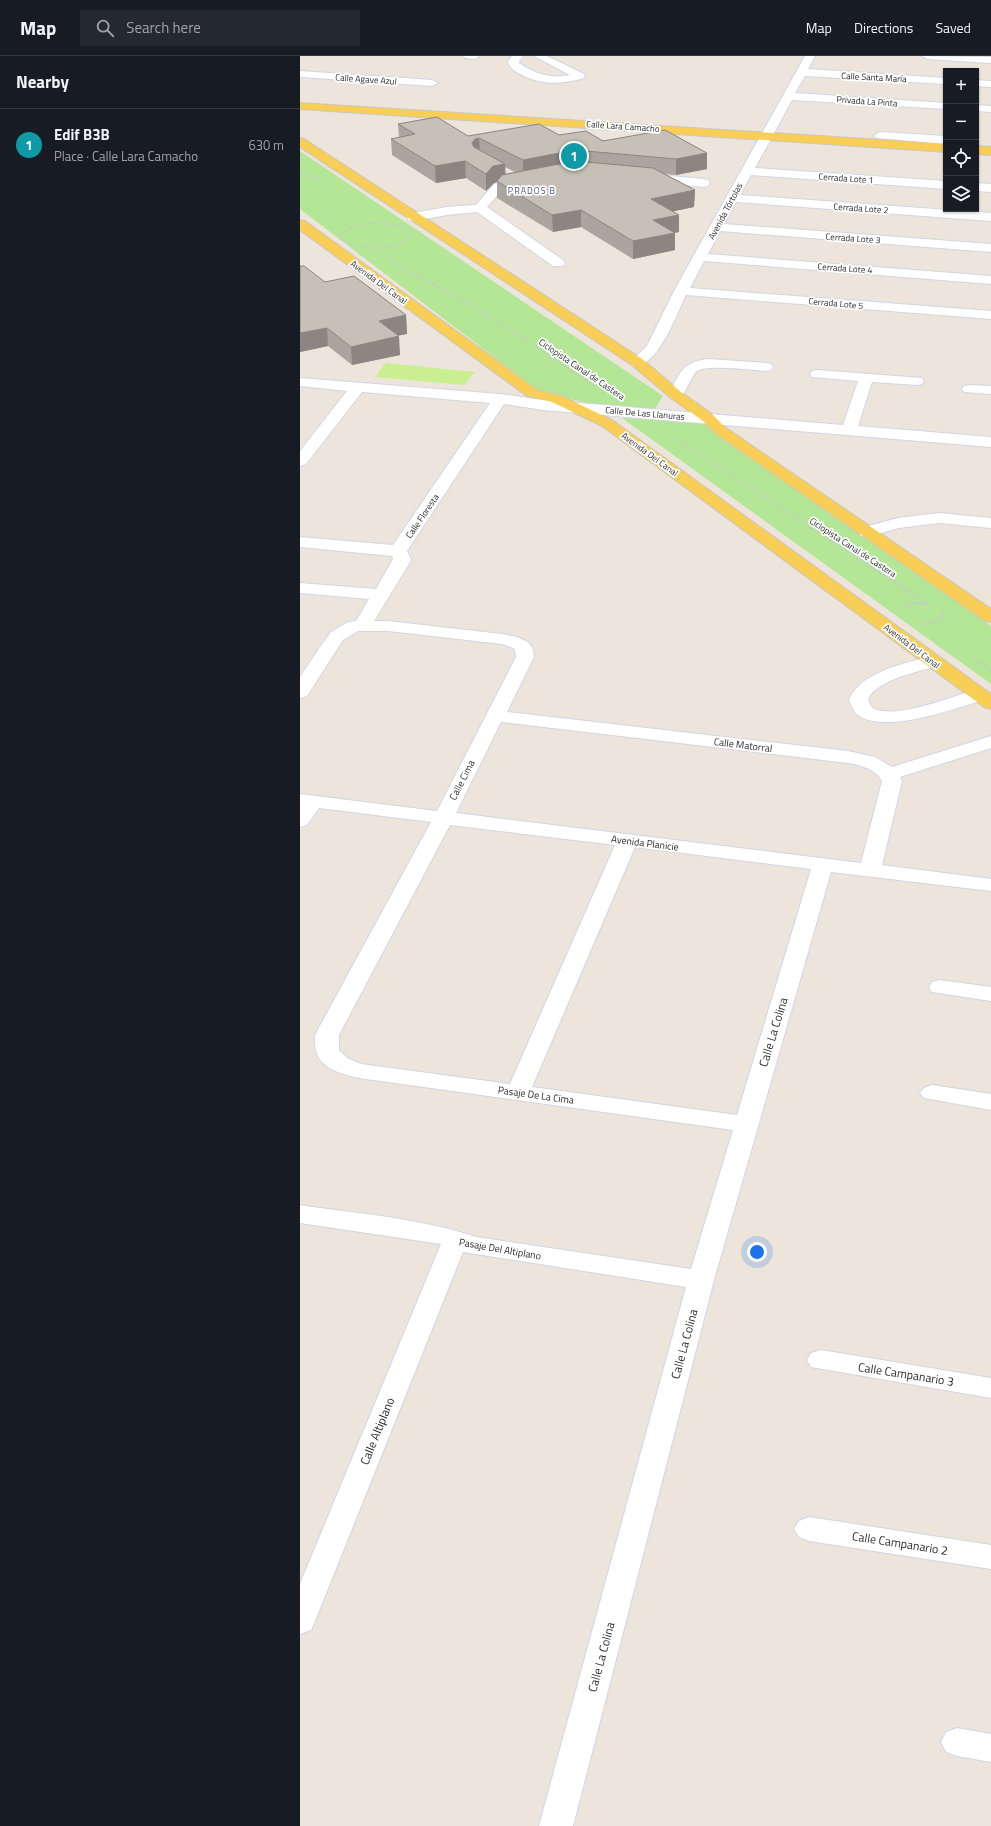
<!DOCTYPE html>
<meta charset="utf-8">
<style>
body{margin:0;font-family:"Titillium Web",sans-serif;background:#242831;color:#f1f3f6}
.controls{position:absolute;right:12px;top:12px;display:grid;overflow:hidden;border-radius:0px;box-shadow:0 1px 3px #0004}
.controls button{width:36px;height:36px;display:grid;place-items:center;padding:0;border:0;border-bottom:1px solid #363941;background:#171b24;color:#f1f3f6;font:20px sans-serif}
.you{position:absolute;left:457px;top:1196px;width:14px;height:14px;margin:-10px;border:3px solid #fff;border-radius:50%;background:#1a73e8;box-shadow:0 0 0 6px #1a73e833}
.badge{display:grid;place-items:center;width:26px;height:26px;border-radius:50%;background:#3762ff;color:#fff;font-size:13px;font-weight:700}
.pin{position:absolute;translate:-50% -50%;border:2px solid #fff;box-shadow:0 1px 4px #0006}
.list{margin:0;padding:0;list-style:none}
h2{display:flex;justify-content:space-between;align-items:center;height:52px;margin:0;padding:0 16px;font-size:17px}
h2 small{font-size:13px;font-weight:400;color:#9ea1a6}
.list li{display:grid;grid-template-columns:26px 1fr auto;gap:12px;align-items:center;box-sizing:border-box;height:72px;padding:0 16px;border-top:1px solid #363941}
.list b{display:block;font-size:15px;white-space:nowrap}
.list p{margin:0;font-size:13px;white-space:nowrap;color:#9ea1a6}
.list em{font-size:13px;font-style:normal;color:#9ea1a6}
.icon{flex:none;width:22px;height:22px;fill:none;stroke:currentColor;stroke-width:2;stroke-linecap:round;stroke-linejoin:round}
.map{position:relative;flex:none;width:691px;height:1770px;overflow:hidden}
header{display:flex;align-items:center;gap:24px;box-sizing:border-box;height:56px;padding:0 20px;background:#171b24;border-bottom:1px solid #363941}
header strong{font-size:19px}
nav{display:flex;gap:22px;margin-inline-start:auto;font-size:14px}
.search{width:280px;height:36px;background:#242831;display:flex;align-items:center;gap:10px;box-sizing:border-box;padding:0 14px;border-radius:0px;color:#9ea1a6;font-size:15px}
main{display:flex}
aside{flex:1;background:#171b24}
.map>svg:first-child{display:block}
.green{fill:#b3e795}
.pitch{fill:#c9ef90}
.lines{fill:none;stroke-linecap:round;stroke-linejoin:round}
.minor-casing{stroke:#d1d5e4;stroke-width:2}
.major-casing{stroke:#c8c8c8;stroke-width:2}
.path-far1{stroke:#c8c8c8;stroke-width:1.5;stroke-dasharray:1.5 1;stroke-linecap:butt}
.path{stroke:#c8c8c8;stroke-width:2;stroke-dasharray:2.5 1.5;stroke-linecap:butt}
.minor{fill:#fff;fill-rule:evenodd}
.major{fill:#f8ce56;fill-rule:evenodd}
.wall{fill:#aaa59e;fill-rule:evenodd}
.shaded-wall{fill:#8b8681}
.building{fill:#c6c0b8;stroke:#8b8681}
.labels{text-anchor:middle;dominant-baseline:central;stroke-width:3.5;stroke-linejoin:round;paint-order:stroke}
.far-street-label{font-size:9px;fill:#2b2b2b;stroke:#fff}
.far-neighbourhood-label{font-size:9px;letter-spacing:1px;fill:#48537e;stroke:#fff}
.street-label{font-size:10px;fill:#2b2b2b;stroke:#fff}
.near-street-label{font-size:12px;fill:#2b2b2b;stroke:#fff}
</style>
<header>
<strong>Map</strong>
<div class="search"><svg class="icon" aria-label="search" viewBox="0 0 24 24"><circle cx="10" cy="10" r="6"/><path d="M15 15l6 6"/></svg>Search here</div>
<nav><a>Map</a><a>Directions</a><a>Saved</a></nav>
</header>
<main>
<aside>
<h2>Nearby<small></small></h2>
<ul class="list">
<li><span class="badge" style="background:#0f9aa8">1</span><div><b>Edif B3B</b><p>Place · Calle Lara Camacho</p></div><em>630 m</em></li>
</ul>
</aside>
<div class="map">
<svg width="691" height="1770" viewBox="0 0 691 1770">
<rect width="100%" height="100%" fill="#ede5dc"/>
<path class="green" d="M0,95L363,340L355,353L286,347L236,333L0,153Z
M322,362L413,367L691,570V628Z"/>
<path class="pitch" d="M86,307L175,316L164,329L75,321Z"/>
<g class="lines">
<g class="minor-casing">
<path id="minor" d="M164,0H180L175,3L165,2Z
M212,0H223L219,6V7C235,18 251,23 270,19L234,0H247L284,18L285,20L284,22C261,29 241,29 220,18C214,14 209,12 208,5Z
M505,0H515L508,13L646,22V28L505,20L495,37L646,47V53L492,44L455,112L646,125V133L451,119L440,139L691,157V165L436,146L424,168L691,188V196L420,175L408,198L691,220V228L404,205L390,232L691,255V263L386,239C377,257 357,315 332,309L330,306L347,290L374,235Z
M622,0L691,1V7L627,3Z
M0,15L132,24L138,27L132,30L0,21Z
M676,24L691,25V31L676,30Z
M676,49L691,50V56L676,55Z
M580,76L646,80V88L576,82L574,80L576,78Z
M347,118L404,123L408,124L410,127L408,130L404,131L343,125L341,122L343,119Z
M226,121L230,122L232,125L230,128L202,134L187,151L263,204L265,207L263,210H253L177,156L147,159L113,165L108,164L107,161L108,158L113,157L147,151L176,149L194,128Z
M676,127L691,128V136L676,135Z
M408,303L466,307L471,308L473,311L471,314L466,315C454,314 405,308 397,315C390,322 387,334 381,342L376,344L371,342L368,339C380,318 381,306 408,303Z
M517,314L622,322L624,325L622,328L617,329L572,326L558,370L691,381V391L243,354L204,348L107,495L111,503L109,508L74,565H88L202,578L217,581L228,586L233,593L234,601L207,656L548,695L575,701L592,711L691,680V692L600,721L602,725L582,809L691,823V835L531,816L414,1224L273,1770H239L386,1231L163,1196L15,1565L11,1574L0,1578V1528L141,1188L0,1167V1149C59,1158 119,1162 176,1181L391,1213L433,1074L59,1022C34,1016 12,1010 15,979L131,766L19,752L7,769L0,771V738L137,755L216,601L215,593L202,588L88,575H58L43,584L7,640L0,642V621L20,591L31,576L48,566L56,565L69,543L0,537V527L76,533L93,503L92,500L0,491V481L93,489L190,347L62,336L6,408L0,410V395L47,335L0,330V322L200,338L243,344L543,369L558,325L512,321L510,318L512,315ZM201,666L548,707C561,709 575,713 582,725L561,807L156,757ZM150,769L315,789L210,1028L61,1008L47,1002L39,994V979ZM335,791L511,813L437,1059L232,1031Z
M669,329L691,330V338L664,336L662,333L664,330Z
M639,457L691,462V472L639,467L599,472L567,481L561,480L559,476L561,472L598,462Z
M632,600L639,602L641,606L639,610C619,615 577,624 568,643C570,649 572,653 578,654C603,661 653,640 679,633L686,635L688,639L686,643C657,652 584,679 558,659C553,655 551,649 549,643C563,615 603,608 632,600Z
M640,924L691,931V945L632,936L629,931L632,926Z
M632,1029L691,1038V1054L624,1042L620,1037L624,1032Z
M521,1294L691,1322V1342L511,1311L507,1304L511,1297Z
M509,1461L691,1489V1513L509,1485L499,1481L494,1473L499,1465Z
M657,1672L691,1678V1706L657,1700L646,1696L641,1686L646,1676Z"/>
</g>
<g class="major-casing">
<path id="major" d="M0,47L646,88V96L0,53Z
M0,82L4,83L342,303L381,336L413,359L426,372L691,553V566L685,565L416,378L403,365L371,342L332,309L0,91Z
M676,90L691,91V99L676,98Z
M0,164L5,165L237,334L262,340L312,364L691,638V653L684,651L302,370L252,346L227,340L0,174Z"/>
</g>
<path class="path-far1" d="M0,117L20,125
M74,167L97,169L110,174L112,178C96,197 61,195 41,183L40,179C50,170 61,168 74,167Z
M86,202L183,256L296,331
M374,382L528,482"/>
<path class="path" d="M526,481L628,548
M600,552L613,547L626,548
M623,568L637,565L643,559L641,555
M673,602L691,614"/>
<use href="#minor" class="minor"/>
<use href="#major" class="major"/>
</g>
<path class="wall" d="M98,68L168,80L259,79L407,97V113L376,119L365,118L395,134L394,151L374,155L379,176L375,177V194L333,203L281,171L253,176L197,142V126L194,127L186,135L166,122L136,127L92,99L91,83L99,81ZM205,111L215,116L205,118Z
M25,226L106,259L107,278L98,279L100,299L52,309L28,290L0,296Z"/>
<path class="shaded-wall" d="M179,82L180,99L173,103L172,87L175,83Z
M275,94V111L223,120V104Z
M407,97V113L376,119V103Z
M165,105L166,122L136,127L135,110Z
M205,108L206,124L197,125V126L194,127L186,135V118L193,110Z
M395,134L394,151L351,160V143Z
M281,154V171L253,176L252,159Z
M379,159V176L353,181V164Z
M375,177V194L333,203V185Z
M106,259L107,278L80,283L79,265Z
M27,272L28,290L0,296V277Z
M99,280L100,299L52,309L51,291Z"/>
<path class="building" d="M137,61L168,80L239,68L259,79L286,75L303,85L365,74L407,97L376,103L275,94L223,104L179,82L175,83L172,87L174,91L205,108L193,110L186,118L165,105L135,110L91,83L115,78L98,68Z
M275,105L353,112L395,134L351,143L379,159L353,164L375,177L333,185L281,154L252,159L197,125L202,119Z
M0,210H4L25,226L54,220L106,259L79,265L99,280L51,291L27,272L0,277Z"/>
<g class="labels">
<g class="far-street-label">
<text transform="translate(574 21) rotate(3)">Calle Santa María</text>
<text transform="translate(66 23) rotate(4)">Calle Agave Azul</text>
<text transform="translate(567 45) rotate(4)">Privada La Pinta</text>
<text transform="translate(323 70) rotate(4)">Calle Lara Camacho</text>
<text transform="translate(546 122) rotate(4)">Cerrada Lote 1</text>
<text transform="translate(561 152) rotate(4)">Cerrada Lote 2</text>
<text transform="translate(425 155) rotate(-62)">Avenida Tórtolas</text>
<text transform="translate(553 182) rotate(4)">Cerrada Lote 3</text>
<text transform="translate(545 212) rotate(4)">Cerrada Lote 4</text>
<text transform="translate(79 226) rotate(36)">Avenida Del Canal</text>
<text transform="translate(536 247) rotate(5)">Cerrada Lote 5</text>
<text transform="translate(282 313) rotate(34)">Ciclopista Canal de Castera</text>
<text transform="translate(345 357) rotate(5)">Calle De Las Llanuras</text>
<text transform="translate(350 398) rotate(36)">Avenida Del Canal</text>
<text transform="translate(122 460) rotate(-56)">Calle Floresta</text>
<text transform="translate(553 491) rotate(33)">Ciclopista Canal de Castera</text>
<text transform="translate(612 590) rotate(37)">Avenida Del Canal</text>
</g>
<g class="far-neighbourhood-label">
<text x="232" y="134">PRADOS B</text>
</g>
<g class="street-label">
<text transform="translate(443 689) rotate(7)">Calle Matorral</text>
<text transform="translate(162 724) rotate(-63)">Calle Cima</text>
<text transform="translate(345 787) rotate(7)">Avenida Planicie</text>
<text transform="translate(236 1039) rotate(8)">Pasaje De La Cima</text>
<text transform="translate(200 1193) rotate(10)">Pasaje Del Altiplano</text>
</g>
<g class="near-street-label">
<text transform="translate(473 976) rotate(-73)">Calle La Colina</text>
<text transform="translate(384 1288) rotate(-75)">Calle La Colina</text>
<text transform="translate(606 1318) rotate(9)">Calle Campanario 3</text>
<text transform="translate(77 1375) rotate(-68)">Calle Altiplano</text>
<text transform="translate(600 1487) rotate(9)">Calle Campanario 2</text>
<text transform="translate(301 1601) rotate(-75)">Calle La Colina</text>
</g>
</g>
</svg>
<div class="controls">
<button>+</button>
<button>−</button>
<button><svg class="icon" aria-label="locate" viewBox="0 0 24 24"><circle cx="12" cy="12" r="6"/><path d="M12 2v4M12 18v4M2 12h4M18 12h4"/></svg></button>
<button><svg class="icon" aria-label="layers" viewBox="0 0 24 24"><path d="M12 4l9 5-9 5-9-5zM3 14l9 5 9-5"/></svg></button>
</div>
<div class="you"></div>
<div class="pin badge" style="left:274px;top:100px;background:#0f9aa8">1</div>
</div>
</main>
